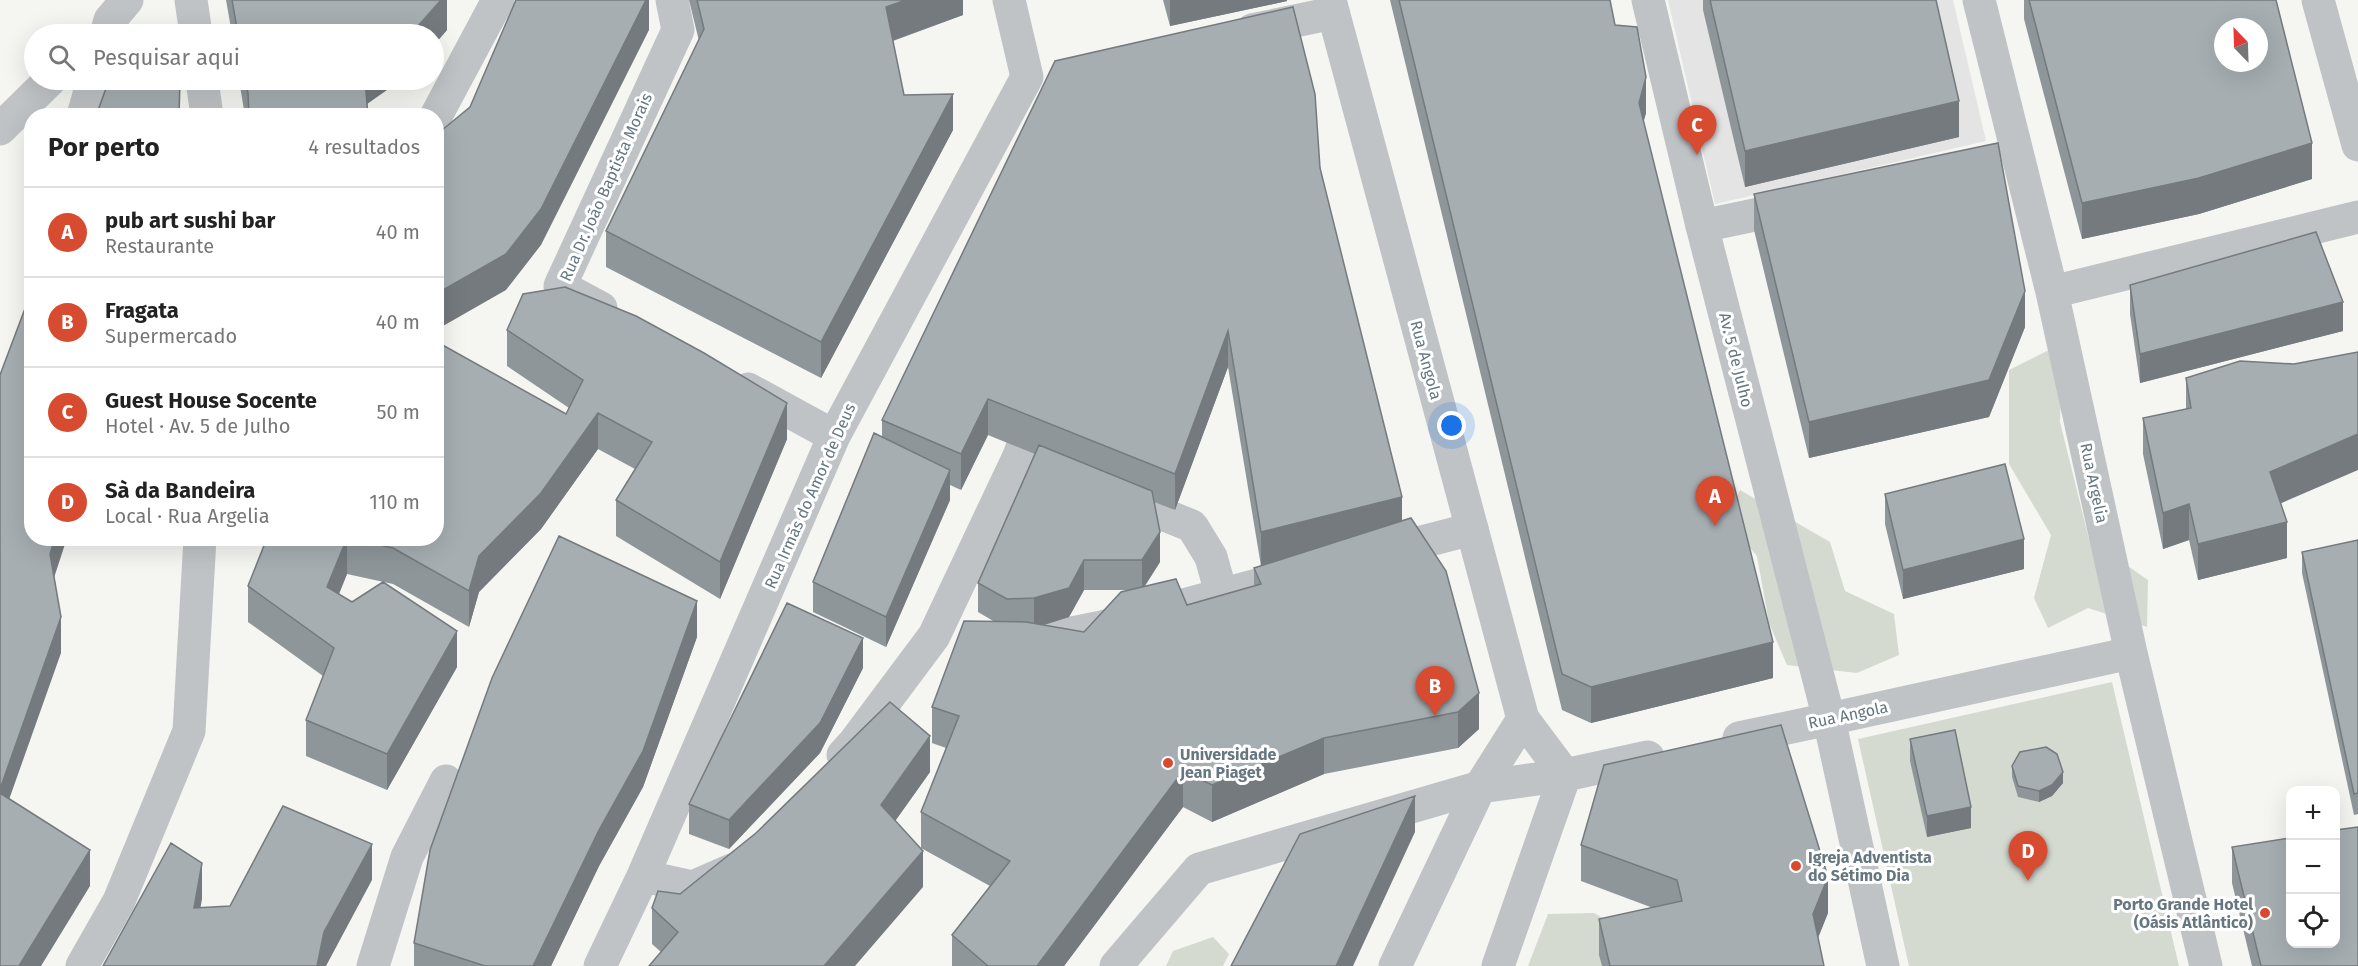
<!DOCTYPE html>
<html lang="pt">
<meta charset="utf-8">
<style>
body{margin:0;font-family:"Fira Sans",sans-serif;background:#f6f6f6;color:#222}
.controls{position:absolute;right:18px;bottom:18px;display:grid;overflow:hidden;border-radius:12px;box-shadow:0 6px 24px #0002}
.controls button{width:54px;height:54px;display:grid;place-items:center;padding:0;border:0;border-bottom:2px solid #e0e0e0;background:#fff;color:#222;font:30px sans-serif}
.compass{position:absolute;left:2214px;top:18px;width:54px;height:54px;border-radius:50%;background:#fff;box-shadow:0 6px 24px #0002;rotate:337deg}
.you{position:absolute;left:1452px;top:426px;width:21px;height:21px;margin:-15px;border:4px solid #fff;border-radius:50%;background:#1a73e8;box-shadow:0 0 0 9px #1a73e833}
.badge{display:grid;place-items:center;width:39px;height:39px;border-radius:50%;background:#d74b30;color:#fff;font-size:20px;font-weight:700}
.pin{position:absolute;translate:-50% -50px;filter:drop-shadow(0 2px 3px #0008)}
.pin::after{content:'';position:absolute;top:32px;width:21px;height:18px;background:inherit;clip-path:polygon(0 0,100% 0,50% 100%)}
.list{margin:0;padding:0;list-style:none}
h2{display:flex;justify-content:space-between;align-items:center;height:78px;margin:0;padding:0 24px;font-size:26px}
h2 small{font-size:20px;font-weight:400;color:#767676}
.list li{display:grid;grid-template-columns:39px 1fr auto;gap:18px;align-items:center;box-sizing:border-box;height:90px;padding:0 24px;border-top:2px solid #e0e0e0}
.list b{display:block;font-size:22px;white-space:nowrap}
.list p{margin:0;font-size:20px;white-space:nowrap;color:#767676}
.list em{font-size:20px;font-style:normal;color:#767676}
.icon{flex:none;width:33px;height:33px;fill:none;stroke:currentColor;stroke-width:2;stroke-linecap:round;stroke-linejoin:round}
.map{position:relative;flex:none;width:2358px;height:966px;overflow:hidden}
.search{position:absolute;background:#fff;box-shadow:0 6px 24px #0002;left:24px;top:24px;width:420px;height:66px;display:flex;align-items:center;gap:15px;box-sizing:border-box;padding:0 21px;border-radius:33px;color:#767676;font-size:22px}
.panel{position:absolute;background:#fff;box-shadow:0 6px 24px #0002;left:24px;top:108px;width:420px;height:438px;border-radius:24px}
.map>svg:first-child{display:block}
.built{fill:#e3e4e3}
.green{fill:#d5dad1}
.lines{fill:none;stroke-linecap:round;stroke-linejoin:round}
.minor{stroke:#bfc3c6;stroke-width:33}
.tertiary{stroke:#bfc3c6;stroke-width:33}
.wall{fill:#8f9699;fill-rule:evenodd}
.shaded-wall{fill:#747a7d}
.building{fill:#a6aeb2;stroke:#747a7d;stroke-width:1.5;fill-rule:evenodd}
.poi-dot{fill:#d74b30;stroke:#fff;stroke-width:2}
.labels{text-anchor:middle;dominant-baseline:central;stroke-width:6;stroke-linejoin:round;paint-order:stroke}
.street-label{font-size:16px;fill:#667781;stroke:#fff}
.poi-label{font-size:16px;font-weight:bold;fill:#667781;stroke:#fff;text-anchor:start}
</style>
<div class="map">
<svg width="2358" height="966" viewBox="0 0 2358 966">
<rect width="100%" height="100%" fill="#f5f5f2"/>
<path class="built" d="M1668,0H1953L1986,141L1715,204Z"/>
<path class="green" d="M2063,343L2060,422L2089,539L2148,580L2147,627L2088,608L2048,628L2034,598L2051,535L2009,464V370Z
M1740,490L1830,542L1845,591L1894,614L1899,655L1857,673L1787,665L1769,623L1757,556L1726,521Z
M2112,682L2179,966H1909L1858,739Z
M1594,913L1631,934L1602,966H1528L1548,914Z
M1213,937L1229,954L1223,966H1166L1173,951Z"/>
<g class="lines">
<path class="minor" d="M191,0L196,34
M1979,0L2052,292L2131,653L2206,966
M2318,0L2358,145
M1252,30L1333,13
M106,34L110,20L127,0
M202,80L207,116
M83,116L93,80
M436,116L498,0
M0,129L50,80
M1702,226L1797,206
M2052,292L2358,217
M601,308L560,286L678,30L672,0
M748,389L834,436
M1115,495L1192,526L1211,557L1221,593
M1383,552L1472,529
M1037,640L1102,627L1298,574
M1829,719L2131,653
M843,755L854,743L934,636L1019,456L1037,407
M643,876L693,887L732,870
M82,966L119,901L189,731L200,538
M373,966L407,857L446,781
M600,966L643,876L834,436L1027,77L1009,0
M1116,966L1199,869L1480,787"/>
<path class="tertiary" d="M1330,0L1523,719L1565,775L1498,966
M1648,0L1702,226L1829,719L1883,966
M1739,738L1829,719
M1480,787L1565,775L1648,757
M1395,966L1480,787L1523,719"/>
</g>
<path class="wall" d="M226,0H447V30L434,45V34H232Z
M689,0H963V15L893,41L904,95L953,130L821,378L606,267V231L699,41Z
M1163,0H1287V1L1170,26Z
M1390,0H1610L1615,25L1646,113L1643,122L1773,678L1591,723L1562,710Z
M1703,0H1936L1959,137L1745,187L1703,10Z
M2024,0H2276L2312,179L2199,214L2082,239L2024,19Z
M239,80H401L367,104L368,116H245Z
M1320,168L1402,521L1479,729L1458,748L1324,774L1212,822L1183,807L1064,966H952V935L990,886L921,848V812L946,748L932,743V707L995,622L978,612V583L1035,454L988,435L961,490L950,485V500L886,647L813,612V582L882,437V420ZM1228,367L1261,566L1254,568V586L1187,605L1145,586L1160,562L1154,502L1175,510ZM1084,590H1129L1084,632L1044,625L1069,617Z
M1754,194L2025,327L1989,417L1809,458L1754,230Z
M2130,285L2343,331L2140,383L2130,314Z
M507,330L787,439L720,599L616,536V500L635,469L598,449L541,529L479,592L469,627L393,584L347,574L339,594L457,667L387,790L306,756V720L323,676L248,622V586L566,414L569,408L507,366Z
M2294,364L2281,503L2287,558L2198,580L2189,540L2163,549L2143,454V418L2186,409V378Z
M1885,494L2024,569L1903,599L1885,524Z
M2358,540V814L2354,815L2302,573V552Z
M697,637L643,787L599,866L551,966H414V943Z
M863,668L820,753L729,849L689,834V804Z
M1910,739L1971,828L1927,837L1910,761Z
M2012,766L2063,783L2052,796L2039,802L2018,797L2012,777Z
M930,772L895,821L923,887L661,952L652,944V908L680,894L756,833Z
M1581,845L1828,913L1818,938L1824,966H1602L1599,955V919L1653,908L1581,881Z
M2232,847L2358,966H2252L2232,883Z"/>
<path class="shaded-wall" d="M441,0H447V30L434,45V34H411Z
M646,0H649V30L541,245L506,290L436,330V294Z
M906,0H963V15L886,43V7Z
M1170,0H1287V1L1170,26Z
M1646,77V113L1639,139V103Z
M364,80H401L364,106Z
M953,94V130L821,378V342Z
M1959,101V137L1745,187V151Z
M2312,143V179L2199,214L2082,239V203Z
M2025,291V327L1989,417L1809,458V422Z
M2343,302V331L2140,383V354Z
M1228,331V367L1175,510V474Z
M988,399V435L961,490V454Z
M787,403V439L720,599V562Z
M598,413V449L541,529L479,592L469,627V591L479,556Z
M2358,434V470L2270,508V472Z
M950,470V500L886,647V617Z
M1402,497V533L1261,568V532Z
M2189,504V540L2163,549V513Z
M2287,522V558L2198,580V544Z
M1160,532V562L1142,590V560Z
M55,538H67L50,590V554Z
M347,538V574L327,623V587Z
M2024,539V569L1903,599V570Z
M1084,560V590L1069,617L1034,628V598Z
M697,601V637L643,787L599,866L551,966H533Z
M61,617V653L0,825V789Z
M457,631V667L387,790V754Z
M863,638V668L820,753L729,849V820Z
M1773,642V678L1591,723V687Z
M1479,693V729L1458,748V712Z
M930,736V772L881,841V805Z
M1324,738V774L1212,822V785Z
M1183,771V807L1064,966H1037Z
M2063,772V783L2052,796L2039,802V791Z
M1415,796V832L1353,966H1336Z
M1971,807V828L1927,837V816Z
M372,844V880L326,966H317L324,932Z
M90,850V886L41,966H19Z
M923,851V887L855,966H824Z
M202,863V899L194,944V908Z
M1828,877V913L1813,950V914Z"/>
<path class="building" d="M232,0H441L411,34H238Z
M516,0H646L541,209L506,254L436,294V135L470,107Z
M697,0H906L886,7L904,95L953,94L821,342L606,231L704,29Z
M1399,0H1610L1615,25L1637,27L1646,77L1639,103L1773,642L1591,687L1562,674Z
M1710,0H1936L1959,101L1745,151Z
M2029,0H2276L2312,143L2199,178L2082,203ZM2223,27H2259V63H2223Z
M1293,7L1315,94L1320,168L1402,497L1261,532L1228,331L1175,474L988,399L961,454L882,420L1055,61Z
M181,25V34H131Z
M109,80H180L179,116H96Z
M245,80H365L368,116H249L248,93Z
M1998,143L2025,291L1989,380L1809,422L1754,194Z
M2316,232L2343,302L2140,354L2130,285Z
M565,287L636,316L704,353L787,403L720,562L616,500L652,442L598,413L541,493L479,556L469,591L393,548L349,538H436V347L439,343L566,414L583,380L507,330L523,294Z
M32,290V538H55L50,554L61,617L0,789V375Z
M2358,352V434L2270,472L2287,522L2198,544L2189,504L2163,513L2143,418L2191,408L2186,378L2240,361L2294,364Z
M874,433L950,470L886,617L813,582Z
M1039,445L1152,491L1160,532L1142,560H1084L1069,588L1034,598L1007,599L978,583Z
M2005,464L2024,539L1903,570L1885,494Z
M1411,518L1446,571L1479,693L1458,712L1324,738L1212,785L1183,771L1037,966H988L952,935L1010,861L921,812L959,716L932,707L964,621L1026,622L1084,632L1121,592L1176,579L1187,605L1261,584L1254,568Z
M559,536L697,601L643,751L599,830L533,966H485L414,943L430,850L492,678Z
M267,538H347L327,587L352,602L383,582L457,631L387,754L306,720L334,648L248,586Z
M2358,540V793L2354,794L2302,552Z
M787,603L863,638L820,723L729,820L689,804Z
M890,702L930,736L881,805L923,851L824,966H649L678,932L652,908L658,891L680,894L756,833Z
M1781,725L1828,877L1813,914L1824,966H1610L1599,919L1682,901L1677,880L1581,845L1604,765Z
M1955,730L1971,807L1927,816L1910,739Z
M2046,747L2057,754L2063,772L2052,785L2039,791L2018,786L2012,766L2020,752Z
M0,793L90,850L19,966H0Z
M1415,796L1336,966H1231L1300,834Z
M283,806L372,844L324,932L317,966H103L171,843L202,863L194,908L230,906Z
M2358,827V966H2261L2232,847L2290,838V944H2336V830Z"/>
<g class="poi-dot">
<circle cx="1168" cy="763" r="6"/>
<circle cx="1796" cy="866" r="6"/>
<circle cx="2265" cy="913" r="6"/>
</g>
<g class="labels">
<g class="street-label">
<text transform="translate(606 187) rotate(-66)">Rua Dr. João Baptista Morais</text>
<text transform="translate(1426 360) rotate(75)">Rua Angola</text>
<text transform="translate(1736 360) rotate(76)">Av. 5 de Julho</text>
<text transform="translate(2094 483) rotate(78)">Rua Argelia</text>
<text transform="translate(810 496) rotate(-66)">Rua Irmãs do Amor de Deus</text>
<text transform="translate(1848 715) rotate(-12)">Rua Angola</text>
</g>
<g class="poi-label">
<text x="1180" y="754">Universidade<tspan x="1180" dy="18">Jean Piaget</tspan></text>
<text x="1808" y="857">Igreja Adventista<tspan x="1808" dy="18">do Sétimo Dia</tspan></text>
<text x="2253" y="904" text-anchor="end">Porto Grande Hotel<tspan x="2253" dy="18">(Oásis Atlântico)</tspan></text>
</g>
</g>
</svg>
<div class="controls">
<button>+</button>
<button>−</button>
<button><svg class="icon" aria-label="locate" viewBox="0 0 24 24"><circle cx="12" cy="12" r="6"/><path d="M12 2v4M12 18v4M2 12h4M18 12h4"/></svg></button>
</div>
<svg class="compass" viewBox="-18 -18 36 36"><path d="M0-13l5 13h-10z" fill="#e53935"/><path d="M0 13l5-13h-10z" fill="#767676"/></svg>
<div class="you"></div>
<div class="pin badge" style="left:1715px;top:526px">A</div>
<div class="pin badge" style="left:1435px;top:716px">B</div>
<div class="pin badge" style="left:1697px;top:155px">C</div>
<div class="pin badge" style="left:2028px;top:881px">D</div>
<div class="search"><svg class="icon" aria-label="search" viewBox="0 0 24 24"><circle cx="10" cy="10" r="6"/><path d="M15 15l6 6"/></svg>Pesquisar aqui</div>
<section class="panel">
<h2>Por perto<small>4 resultados</small></h2>
<ul class="list">
<li><span class="badge">A</span><div><b>pub art sushi bar</b><p>Restaurante</p></div><em>40 m</em></li>
<li><span class="badge">B</span><div><b>Fragata</b><p>Supermercado</p></div><em>40 m</em></li>
<li><span class="badge">C</span><div><b>Guest House Socente</b><p>Hotel · Av. 5 de Julho</p></div><em>50 m</em></li>
<li><span class="badge">D</span><div><b>Sà da Bandeira</b><p>Local · Rua Argelia</p></div><em>110 m</em></li>
</ul>
</section>
</div>
